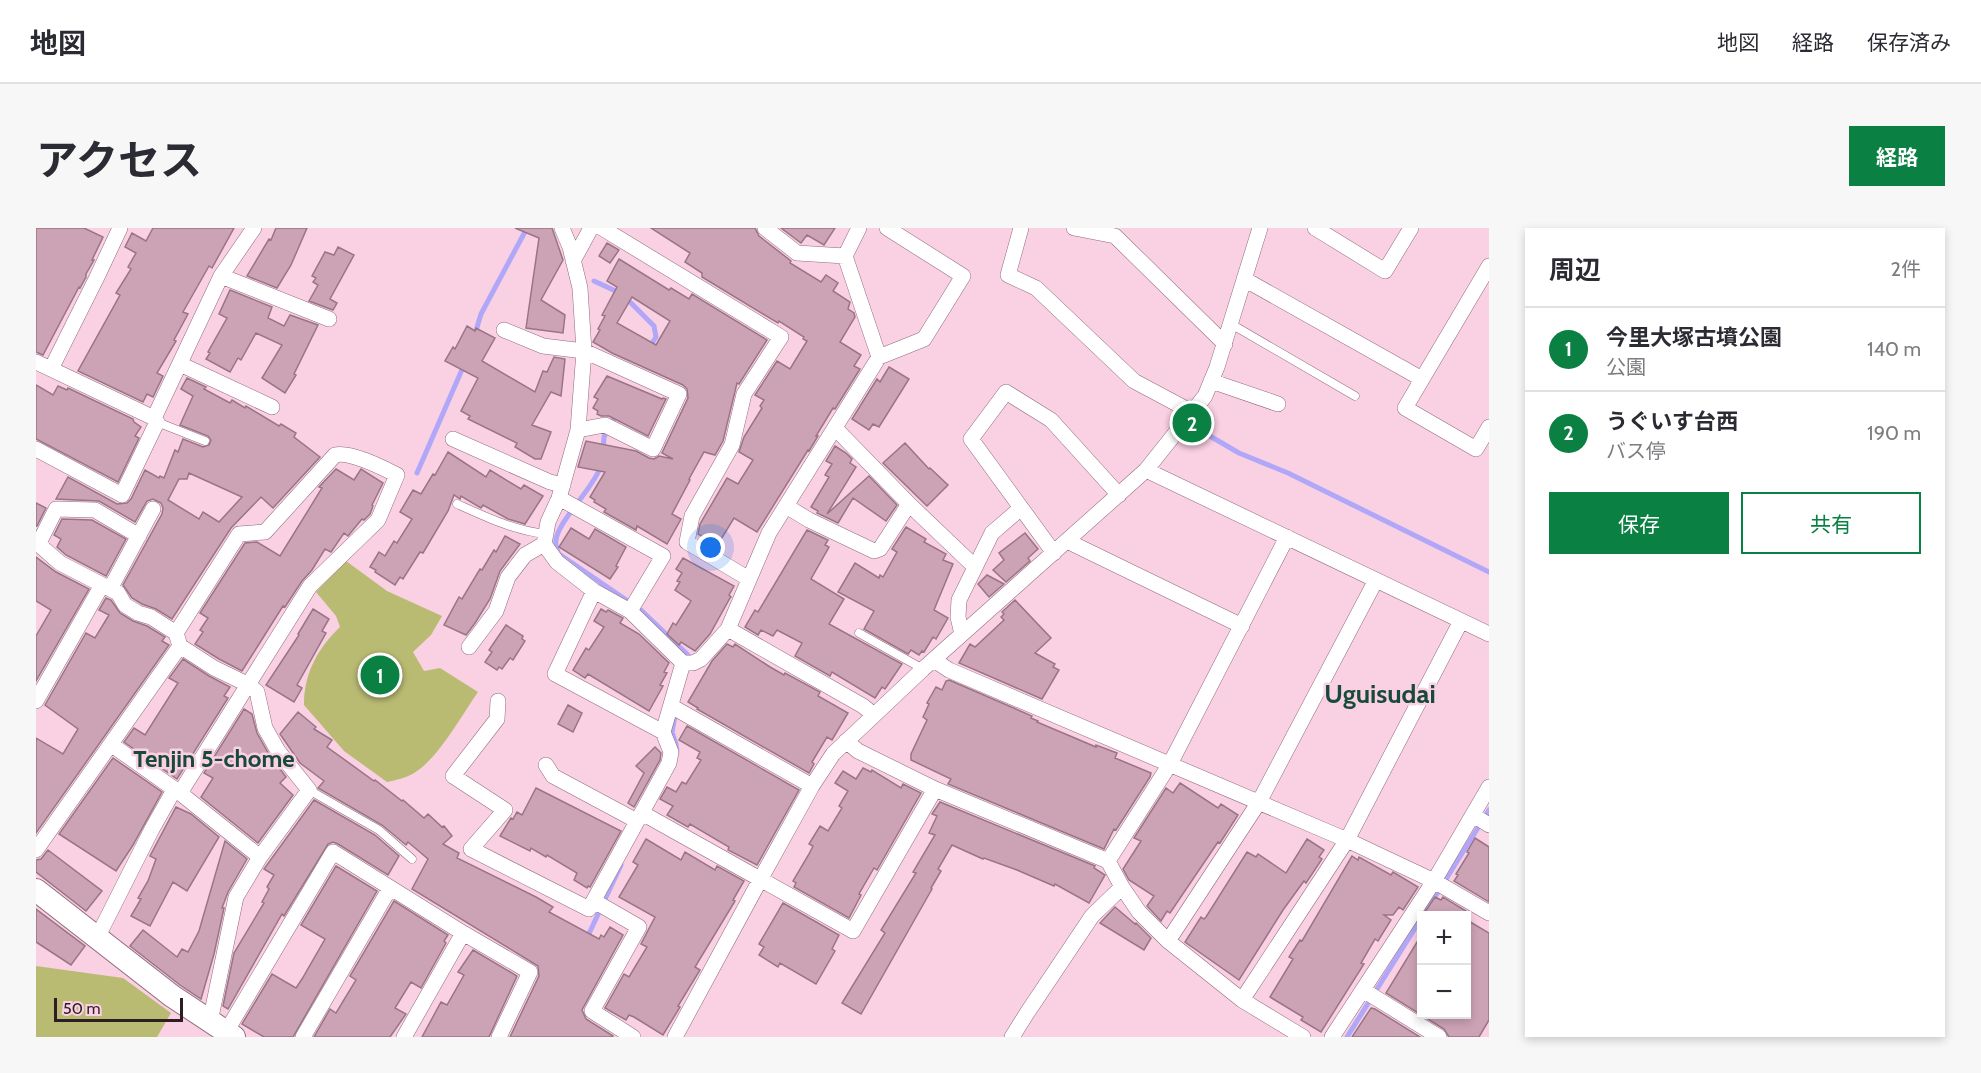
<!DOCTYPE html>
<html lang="ja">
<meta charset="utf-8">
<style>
body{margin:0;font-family:Cabin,"Noto Sans JP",sans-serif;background:#f7f7f7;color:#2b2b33}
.controls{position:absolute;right:18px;bottom:18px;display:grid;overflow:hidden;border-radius:0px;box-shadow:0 3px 9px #0003}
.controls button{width:54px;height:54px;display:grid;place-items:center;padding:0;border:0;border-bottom:2px solid #e1e1e2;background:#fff;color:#2b2b33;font:30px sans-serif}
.scale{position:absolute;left:18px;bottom:15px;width:129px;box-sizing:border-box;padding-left:6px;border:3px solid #2d1d24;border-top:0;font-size:16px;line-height:21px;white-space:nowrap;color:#2d1d24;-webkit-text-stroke:4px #fad0e3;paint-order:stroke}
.you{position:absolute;left:675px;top:320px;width:21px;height:21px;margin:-15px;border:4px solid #fff;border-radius:50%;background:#1a73e8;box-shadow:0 0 0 9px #1a73e833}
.badge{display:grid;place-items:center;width:39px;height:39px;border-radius:50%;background:#0b8043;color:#fff;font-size:20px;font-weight:700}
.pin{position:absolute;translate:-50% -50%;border:3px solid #fff;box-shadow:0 2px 6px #0006}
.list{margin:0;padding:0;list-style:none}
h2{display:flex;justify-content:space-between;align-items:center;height:78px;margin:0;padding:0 24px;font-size:26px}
h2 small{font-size:20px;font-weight:400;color:#7c7c81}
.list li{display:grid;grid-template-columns:39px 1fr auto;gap:18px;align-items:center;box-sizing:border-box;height:84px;padding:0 24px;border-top:2px solid #e1e1e2}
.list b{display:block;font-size:22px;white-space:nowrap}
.list p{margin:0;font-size:20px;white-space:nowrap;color:#7c7c81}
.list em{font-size:20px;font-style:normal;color:#7c7c81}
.actions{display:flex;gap:12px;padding:18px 24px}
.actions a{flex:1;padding:14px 0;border:2px solid #0b8043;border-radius:0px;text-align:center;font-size:21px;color:#0b8043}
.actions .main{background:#0b8043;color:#fff}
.map{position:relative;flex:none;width:1453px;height:809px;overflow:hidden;border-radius:0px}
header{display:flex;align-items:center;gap:36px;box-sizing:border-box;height:84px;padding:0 30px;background:#fff;border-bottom:2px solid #e1e1e2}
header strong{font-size:28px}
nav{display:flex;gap:33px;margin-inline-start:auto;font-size:21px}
.intro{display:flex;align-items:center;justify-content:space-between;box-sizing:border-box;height:144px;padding:0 36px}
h1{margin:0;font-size:42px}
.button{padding:15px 27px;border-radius:0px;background:#0b8043;color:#fff;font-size:21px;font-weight:700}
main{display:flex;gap:36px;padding:0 36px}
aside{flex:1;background:#fff;border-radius:0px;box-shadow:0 3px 9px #0003}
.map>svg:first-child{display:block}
.green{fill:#babb73}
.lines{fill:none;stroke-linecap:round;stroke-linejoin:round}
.stream{stroke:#b1a7f8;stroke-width:5}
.building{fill:#cca3b5;stroke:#9a7486;stroke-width:1.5;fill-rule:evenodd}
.lane-casing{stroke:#916b7d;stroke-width:9}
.street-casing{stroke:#916b7d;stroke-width:16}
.secondary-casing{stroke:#916b7d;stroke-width:24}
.lane{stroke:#fff;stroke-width:8}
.street{stroke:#fff;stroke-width:15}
.secondary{stroke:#fff;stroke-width:22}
.labels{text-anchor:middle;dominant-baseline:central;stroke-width:5;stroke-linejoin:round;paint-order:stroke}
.neighbourhood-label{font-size:24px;font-weight:bold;fill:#184a3a;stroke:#fad0e3}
.quarter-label{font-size:26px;font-weight:bold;fill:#184a3a;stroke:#fad0e3}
</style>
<header>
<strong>地図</strong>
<nav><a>地図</a><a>経路</a><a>保存済み</a></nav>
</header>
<div class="intro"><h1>アクセス</h1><a class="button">経路</a></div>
<main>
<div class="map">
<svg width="1453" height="809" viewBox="0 0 1453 809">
<rect width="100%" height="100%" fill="#fad0e3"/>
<path class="green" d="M310,333L351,363L406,388L395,407L377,424L388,443L404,440L442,464C426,487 401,532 378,545C370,550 360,552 351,554L308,523L268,477C268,445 282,420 304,399L300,388L280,364Z
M0,738L87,750L135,785L121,809H0Z"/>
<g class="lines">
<path class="stream" d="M558,53L586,66L618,98L620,109L613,120
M439,106L445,86L491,0
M1167,204L1203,225L1252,245L1453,344
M567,223L568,209L581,185
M565,238C557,261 522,293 520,312C519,317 521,322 523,326L605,382L652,427L651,433
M381,245L428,137
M640,483L636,504L640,516L641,524
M1387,688L1453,582
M551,710L585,637
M1311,809L1386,689"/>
</g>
<path class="building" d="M0,0H48L67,9L56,32H58L50,46V49L44,60L43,59L7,127L0,124Z
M117,0H198L176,40L173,38L147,84L152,86L138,112L140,113L121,145L127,148L117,169L111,166L107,174L42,143L84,67L80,65L95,41L92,39L100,25L89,19L96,5L110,13Z
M240,0H271L255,37L241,60L211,48L233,11L235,12Z
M479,0H516L527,32L505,72L529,87L527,105L490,100L503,10Z
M615,0H719L723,8L755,33L754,35L785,54L790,47L802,55L797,63L814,74L812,81L818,85L819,89L804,114L825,127L818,138L824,141L799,181L797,180L780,208H782L773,223L772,222L721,304L698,290L681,318L662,306L664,296L691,250L702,256L717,232L703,224L708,209L726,180L724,178L728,172L719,167L741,133L754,141L771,113L767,111L768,109L743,93L742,95L666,49V45L649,34L654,25Z
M745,0H799L788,17L771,7L765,15Z
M571,15L583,22L574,35L563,28Z
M302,19L318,27L294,71L301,75L297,82L273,73L282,57L277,54L280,50L276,48L289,24L298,27Z
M583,31L633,62L635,60L653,71L656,66L731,112L703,156L701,155L687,213L679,227L668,224L653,251L654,252L636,286L645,291L631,316L601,298L600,302L568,284L570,281L558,274L559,272L554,269L569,244L542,239L550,213L600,223L613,230L618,231L623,228L637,231L626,225L652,170L651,161L647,157L576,125L557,114L564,102L562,101L569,88L566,87L581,59L571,53ZM596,69L634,93L620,117L581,95Z
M194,62L236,79L232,90L248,98L254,87L282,97L258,146L260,147L249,165L226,150L246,117L220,105L205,132L202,130L194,144L170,131L174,125L172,124L191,90L183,86Z
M431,98L439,103L440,100L459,110L446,133L499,164L507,143L511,144L518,129L529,131L525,168L515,164L496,197L515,204L505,231H499L479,219L481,215L432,191L434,188L425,183L442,150L409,133L417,119L419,121Z
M853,139L873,151L843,199L837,196L833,202L816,191L841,151L844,154Z
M571,148L626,171L627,170L630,171L612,208L573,188H565L561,186L562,183L557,180L562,171L558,169Z
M151,150L170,159L168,161L194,175L196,172L209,180L210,178L243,198L245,196L260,205L258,209L284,229L237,280L225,269L195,300L136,391L120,381L106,376L96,370L87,357L126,286L127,280L125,275L117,271L111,273L99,294L63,273L20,271L32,249L81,276L91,275L95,271L109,242L123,250L124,248L128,250L139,222L142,224L147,211L167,219L173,217L175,212L172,208L144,197L157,168L145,161ZM153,245L206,269L183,294L167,284L163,291L132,272L143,251H151Z
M0,157L17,167L22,158L31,162L32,160L97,191L98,194L105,199L99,208L103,210L82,254L0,211Z
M869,215L893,241L894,240L912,257L891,278L847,235Z
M799,218L810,225L816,231L814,235L820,239L791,286L833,248L861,277L850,293L817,270L802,295L781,285L782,283L775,279L793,249L789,247L796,236L790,233Z
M412,224L450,249L454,242L485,261L488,257L507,268L489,296L472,291L447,277L445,280L425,268L424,271L418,267L412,283L387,325L384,324L367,351L364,349L359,357L339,344L340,342L334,339L343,324L349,328L358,313L361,315L376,291L364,284L377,262L385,266L397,246L399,247Z
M300,241L318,252L325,241L347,255L336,277L337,278L334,286L328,292L326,291L312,308L308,305L295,324L289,321L276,342L266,353L249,379L247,378L206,443L183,431L159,416L167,404L164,402L172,390L164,385L209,315L221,314L244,328L286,260L283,259Z
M0,275L10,280L1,298H0Z
M26,291L56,292L90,311L70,348L30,327L21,319L25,311L18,307Z
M870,299L890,311L888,314L910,326L907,332L917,336L898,382L912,390L900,411L897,409L888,424L886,423L883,427L875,422L872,426L828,401L838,383L802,364L819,335L843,350L844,347L847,349L861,324L856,321Z
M535,300L553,311L559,301L590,319L580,338L582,339L574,351L523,319Z
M771,302L792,312L789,317L793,319L775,351L808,371L793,396L866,436L849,461L846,459L839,470L796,444L794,448L759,428L766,415L741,402L737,408L725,402L722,407L709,399L719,382L722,384Z
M989,305L1002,321L992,330L994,333L970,354L957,342L968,332L963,325Z
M469,308L484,316L464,343L454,371L439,395L430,407L408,397L423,369L426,371L444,341L446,342L458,322L460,324Z
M0,329L20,344L53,361L0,453V408L15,382L0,373Z
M647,330L698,358L693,367L695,369L694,370L674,406L659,423L645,414L643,417L631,406L637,395L640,397L655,373L639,362L644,354L641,353L646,345L640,341Z
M951,347L968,356L953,369L942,356Z
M70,370L75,372L84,385L97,393L111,398L129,409L126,413L133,417L0,605V510L27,526L42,501L9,477L50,405L59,410L73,387L63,382Z
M979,372L1015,410L999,425L1019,436L1017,439L1023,442L1006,471L923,435L934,416L939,419L968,392L965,389L968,386L966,384Z
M277,381L293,391L286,403L290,405L261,457L266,460L258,474L230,457L263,407L262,406Z
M565,381L570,384L572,382L587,390L584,395L603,406L633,435L628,444L631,445L624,457L627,458L613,483L552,446L549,450L537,442L550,420L553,422L568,399L558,393Z
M470,397L487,408L486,411L489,413L477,432L474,430L466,441L463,439L461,442L449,434L456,424L453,422Z
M691,416L697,419L699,416L734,439L748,447L749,445L784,464L782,468L812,485L796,512L791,509L776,534L778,536L773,545L661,481L662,480L652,474L676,433Z
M147,431L173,448L194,459L188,468L192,470L141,551L88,514L98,500L109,507L142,455L133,450Z
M913,452L996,488L995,490L1002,493L1001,494L1060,519V517L1081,525L1079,530L1115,545L1114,549L1080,602L1078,601L1068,621L912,556L915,551L875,532V526L891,492L887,489L893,476L891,475L900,459L906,462L910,453Z
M532,477L546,485L537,504L522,496Z
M208,481L216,486L221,505L234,528L250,549L244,555L257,567L222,615L165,569L177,550L168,545Z
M262,484L280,499L278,501L296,512L291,519L338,553L339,552L366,573L367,572L388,590L392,586L406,599L408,598L416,608L407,616L423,625L421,630L500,669L517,679L513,684L563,711L565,707L568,709L574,699L587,707L546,782L550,791L577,808L576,809H474L503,748L502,738L376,661L392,631L372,614L370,617L346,597L282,560L288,553L264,535L244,506Z
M651,498L763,562L721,637L692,622L693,619L654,596L652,599L631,587L637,578L624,571L631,559L640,564L646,554L650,556L665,532L661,530L664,524L643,512Z
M619,519L625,525L624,532L598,579L592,575L608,545L600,538Z
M77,530L126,564L97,617L80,643L23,606Z
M827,540L835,544L836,542L865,560L867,556L885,565L841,642L838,640L823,666L825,667L813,690L758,659L760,655L757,653L773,626L777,618L773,616L784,598L792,603L806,580L803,578L812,563L799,555L807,543L820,551Z
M1144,555L1182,580L1185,576L1202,587L1184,615L1182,614L1134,685L1131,683L1125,693L1111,678L1118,668L1093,652L1087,641L1105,613L1098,610L1130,560L1137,565Z
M500,560L585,603L554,659L552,658L551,660L538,652L541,645L511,627L510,629L495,620L494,623L464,608L475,590L477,591L481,584L486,587Z
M278,572L339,607L363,628L352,647L302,616L297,614L292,616L248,688L246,686L192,781L187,778L198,725L228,675L226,674L233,661L231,659L238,647L228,641Z
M904,574L1059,638L1058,640L1069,647L1053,675L1019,656L1018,658L981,642L948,630L947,631L916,617L902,641L905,643L895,660L896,661L825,786L806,775L849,705L845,702L880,645L877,644L899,607L893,605L901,588L896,586Z
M140,579L155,586L183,609L151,663L137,654L114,698L95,688L105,671L102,670L112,653L120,631L114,628Z
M1439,610L1453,619V674L1418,653L1422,647L1420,646L1433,625L1431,624Z
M610,611L645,632L649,624L679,642L681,638L708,653L697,672L699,673L659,739L664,742L642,778L644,779L627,807L598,789L593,787L590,792L569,780L588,746L593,749L611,719L605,716L619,689L583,669L602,637L597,634Z
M1271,611L1288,622L1283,629L1286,631L1270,655L1268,653L1247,682L1203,752L1149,714L1165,689L1168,691L1170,689L1211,624L1220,629L1222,626L1250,645Z
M189,613L211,631L192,664L186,680H188L178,726L165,771L144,757L94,718L107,702L141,729L146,721L152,724L163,703Z
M12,622L66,663L50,683L0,644V632L5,631Z
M1316,628L1322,632L1323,629L1355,647L1357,644L1382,659L1367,682L1363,679L1357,687H1348L1355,692L1342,713L1339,711L1325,735L1328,736L1285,804L1265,792L1267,789L1234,769L1257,731L1253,729L1264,712L1266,713Z
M300,638L341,663L257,809H228L206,796L236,746L260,760L266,751L289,711L265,697Z
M1399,669L1405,672L1407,669L1430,683L1428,687H1387Z
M358,673L412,707L408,713L410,715L385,760L375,754L359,780L370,786L354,809H278L294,781L300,785L320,752L314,748Z
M747,675L803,707L796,721L799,723L780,756L744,735L742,739L723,727L728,719L723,716Z
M1079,679L1099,696L1100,695L1115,710L1108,722L1064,695Z
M0,681L49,718L35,737L0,714Z
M1431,692L1453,705V792L1443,809H1413L1408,801L1350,765L1386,706V786H1431Z
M437,722L481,748L453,809H386L405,774L411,777L428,747L422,744Z
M1335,780L1339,781L1384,809H1316Z"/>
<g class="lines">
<g class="lane-casing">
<path id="lane" d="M1195,96L1319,168
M121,194L169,213
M421,276C450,289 477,302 509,306
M823,405L887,441
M273,562L343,602L376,631"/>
</g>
<g class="street-casing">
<path id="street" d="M526,0L534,19L544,60L548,123L542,202L523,270L512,294L508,316L521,334L558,363L519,446L627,504L647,435H657L665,431L692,401L733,305L843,129L809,28L823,0
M566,0L745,109L708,166L696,217L656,288L651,314L713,351
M729,0L761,25L809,28
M985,0L972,47L1000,60L1098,153L1156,184
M1038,0L1079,8L1189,116
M1279,0L1349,43L1375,0
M537,33L555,0
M1453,38L1369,180L1440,221L1453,199
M185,48L293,91
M1208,51L1386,151
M468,102L507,118L548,123L643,166L617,221L569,197L542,202
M843,129L888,111L927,48L851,0
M0,134L118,190L185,48L218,0
M144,136L236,179
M15,141L61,49L84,0
M1175,153L1242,176
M799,200L873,276L939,339
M417,211L514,254L527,257
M0,221L86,267L121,194L118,190
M1110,242L1453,406
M523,270L627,328L594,383
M750,278L773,292L838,323L844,321L873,276
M1031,313L1206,398
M0,314L24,335L82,365L89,377L102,385L115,389L140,405L144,418L178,440L213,457L221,464L229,500L242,523L273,562L224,629L200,669L174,794
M3,315L20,281L59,282L103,308
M1018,325L935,211L970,164L1015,192L1083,267
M74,361L117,281
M558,363L594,383L647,435
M692,401L827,478L838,487
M140,405L203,306L229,304L299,227C314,223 347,240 361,247L342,292L274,358L144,565
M926,406L922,389L923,372L956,305L985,280
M433,419L460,383L472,349L489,327L508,316
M898,432L913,442L1311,612L1398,653L1453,685
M0,473L66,357
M462,473L461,491L417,548L469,582L435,621L553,681L633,535L635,524L627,504
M635,478L776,558
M810,513L822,523L899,561L1072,633L1086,659L1103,684L1132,713L1206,772L1267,809
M76,517L144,565L224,629
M510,537L517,548L601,593
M606,585L817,703L899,561
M1437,587L1453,597
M0,622L144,418
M1072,633L1134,536L1251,309
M558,673L603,699L556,783L597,809
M61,710L116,601L138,562
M1132,713L1223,574L1340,352
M1327,762L1403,809
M1206,772L1311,612L1425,393
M190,804L297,624L427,705L494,744L463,809
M267,809L354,660
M368,809L427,705
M639,809L724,652L776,558L797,526L887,441L1110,242L1169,168L1181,139L1224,0
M976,809L991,785L1056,688L1086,659
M1296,809L1398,653L1453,559"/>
</g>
<g class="secondary-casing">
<path id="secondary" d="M0,662L136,768L198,809"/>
</g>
<use href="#lane" class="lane"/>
<use href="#street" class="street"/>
<use href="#secondary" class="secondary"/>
</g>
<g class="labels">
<g class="neighbourhood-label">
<text x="178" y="530">Tenjin 5-chome</text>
</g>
<g class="quarter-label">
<text x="1344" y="466">Uguisudai</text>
</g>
</g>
</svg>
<div class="controls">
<button>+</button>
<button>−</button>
</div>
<div class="scale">50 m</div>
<div class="you"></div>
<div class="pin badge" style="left:344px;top:447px">1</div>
<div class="pin badge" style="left:1156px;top:195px">2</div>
</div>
<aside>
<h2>周辺<small>2件</small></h2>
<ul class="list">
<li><span class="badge">1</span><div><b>今里大塚古墳公園</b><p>公園</p></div><em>140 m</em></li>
<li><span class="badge">2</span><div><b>うぐいす台西</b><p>バス停</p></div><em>190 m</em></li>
</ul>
<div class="actions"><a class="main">保存</a><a>共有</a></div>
</aside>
</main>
